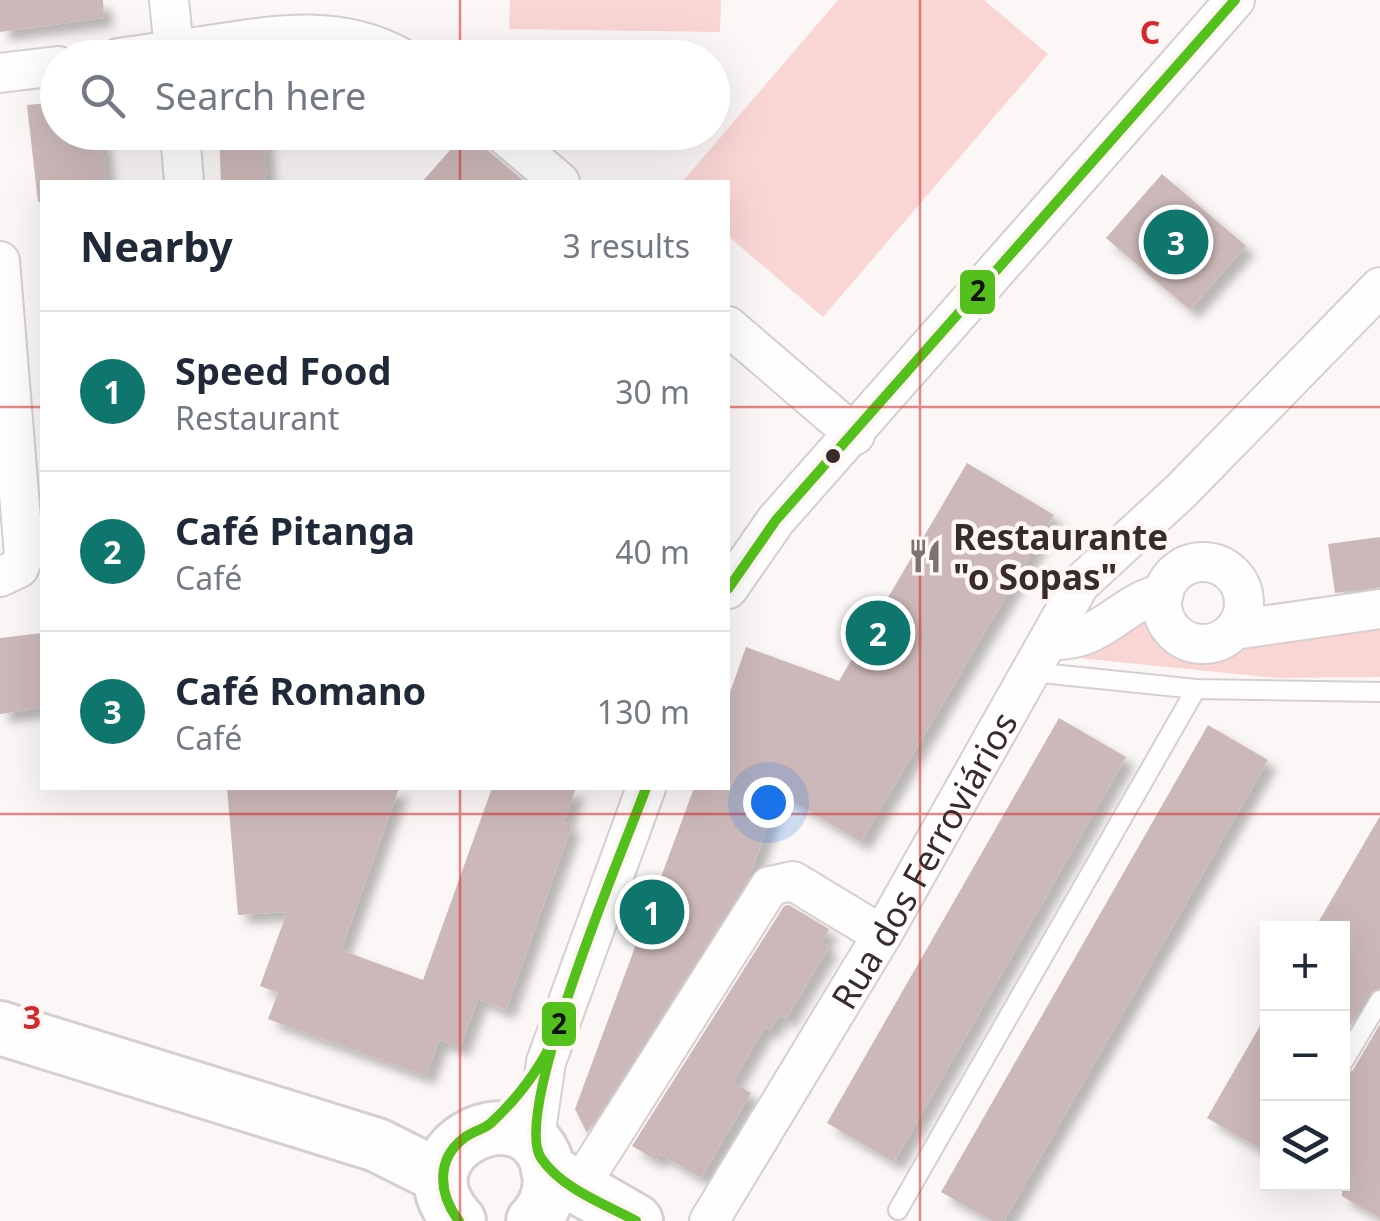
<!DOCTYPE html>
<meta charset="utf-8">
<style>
body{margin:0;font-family:"Noto Sans",sans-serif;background:#f6f6f7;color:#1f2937}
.controls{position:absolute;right:30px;bottom:30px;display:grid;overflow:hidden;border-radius:0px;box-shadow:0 10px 40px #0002}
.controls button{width:90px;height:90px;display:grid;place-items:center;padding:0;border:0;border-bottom:2px solid #e0e1e3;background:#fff;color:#1f2937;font:50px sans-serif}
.you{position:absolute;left:768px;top:802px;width:35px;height:35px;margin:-25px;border:8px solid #fff;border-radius:50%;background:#1a73e8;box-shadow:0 0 0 15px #1a73e833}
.badge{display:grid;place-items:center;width:65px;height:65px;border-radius:50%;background:#0f766e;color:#fff;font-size:32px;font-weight:700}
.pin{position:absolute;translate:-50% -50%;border:5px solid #fff;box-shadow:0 2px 10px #0006}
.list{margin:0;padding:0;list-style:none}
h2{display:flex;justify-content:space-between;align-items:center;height:130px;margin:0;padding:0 40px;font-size:42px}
h2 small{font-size:32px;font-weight:400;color:#747a83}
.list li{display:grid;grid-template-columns:65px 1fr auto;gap:30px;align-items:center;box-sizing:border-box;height:160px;padding:0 40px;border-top:2px solid #e0e1e3}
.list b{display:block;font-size:38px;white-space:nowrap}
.list p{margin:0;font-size:32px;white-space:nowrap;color:#747a83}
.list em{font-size:32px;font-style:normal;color:#747a83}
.icon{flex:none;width:55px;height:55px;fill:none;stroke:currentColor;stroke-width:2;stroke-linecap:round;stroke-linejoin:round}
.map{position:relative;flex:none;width:1380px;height:1221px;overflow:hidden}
.search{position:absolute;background:#fff;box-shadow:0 10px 40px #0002;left:40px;top:40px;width:690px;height:110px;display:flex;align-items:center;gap:25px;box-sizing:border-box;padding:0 35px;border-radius:55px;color:#747a83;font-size:38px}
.panel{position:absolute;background:#fff;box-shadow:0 10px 40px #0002;left:40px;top:180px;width:690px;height:610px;border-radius:0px}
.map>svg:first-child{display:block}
.green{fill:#f9d5d4}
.building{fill:#ccb8b8;filter:url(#shadow)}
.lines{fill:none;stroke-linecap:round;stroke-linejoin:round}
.lane-casing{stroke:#d7cfcf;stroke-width:22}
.street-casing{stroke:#d7cfcf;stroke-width:42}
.secondary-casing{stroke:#d7cfcf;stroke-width:58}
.lane{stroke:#fefefe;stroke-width:18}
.street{stroke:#fefefe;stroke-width:38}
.secondary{stroke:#fefefe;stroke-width:52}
.bus-1-casing{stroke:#fdf6f5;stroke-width:18}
.bus-1{stroke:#54c01c;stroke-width:10}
.grid{fill:none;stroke:#d62828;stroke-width:2.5;stroke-opacity:0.55}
.bus-dot{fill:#382b2a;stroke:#fdf6f5;stroke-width:4}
.labels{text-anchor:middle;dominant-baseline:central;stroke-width:9;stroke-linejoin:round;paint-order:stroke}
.poi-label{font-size:35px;font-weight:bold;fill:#382b2a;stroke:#fdf6f5;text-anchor:start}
.street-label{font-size:35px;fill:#382b2a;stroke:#fdf6f5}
.grid-label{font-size:32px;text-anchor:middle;font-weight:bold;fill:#d62828;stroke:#fdf6f5;stroke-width:9;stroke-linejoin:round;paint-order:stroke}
.line-badge{stroke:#fdf6f5;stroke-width:4}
.pale-badge-label{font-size:28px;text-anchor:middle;font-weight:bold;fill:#111}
</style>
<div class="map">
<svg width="1380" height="1221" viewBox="0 0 1380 1221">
<defs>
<filter id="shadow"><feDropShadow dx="9" dy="9" stdDeviation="5" flood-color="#0004"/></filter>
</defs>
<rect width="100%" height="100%" fill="#fbf7f7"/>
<path class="green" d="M510,0H721L720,32L509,29Z
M838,0H984L1048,54L823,317L728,236V182H682Z
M1153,604L1156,623L1179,649L1220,652L1380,629V677L1277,678L1079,658Z"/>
<path class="building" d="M0,0H103L104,18L0,32Z
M58,102V132H101L107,182H42V202H38L27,105Z
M219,132H264L267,182H221Z
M466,132L525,182H422Z
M1162,174L1246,246L1190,310L1106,238Z
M967,463L1054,515L861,842L779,793L750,876L587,1133L575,1109L694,788H728V698L746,647L839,681Z
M1380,537V587L1335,593L1328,544Z
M42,633V708L0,714V638Z
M1059,718L1126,757L894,1162L827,1123Z
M1208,725L1268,760L1004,1221H992L941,1192Z
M227,788H399L341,950L423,980L492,788H576L564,822L572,825L506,1010L478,999L460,1048L439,1040L426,1076L268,1019L278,993L260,986L287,912L238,915Z
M1380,816V988L1369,994L1342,1039V928H1315Z
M789,905L829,929L822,942L829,947L786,1019L779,1015L770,1030L765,1027L733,1082L751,1093L701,1178L660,1154L656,1160L632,1146L784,906Z
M1268,1012V1153L1207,1118Z
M1380,1024V1218L1342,1196V1076L1353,1070Z"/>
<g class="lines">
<g class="lane-casing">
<path id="lane" d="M1032,672L1196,689L1380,692
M1342,1064L1380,1000
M898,1210L1196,689"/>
</g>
<g class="street-casing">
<g id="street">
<path d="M169,0L174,50C254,40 328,17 402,58"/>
<path d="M118,58L174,50V58"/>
<path d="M0,73L58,66"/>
<path d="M180,132L184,182"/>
<path d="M501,132L560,182"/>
<path d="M0,261L24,555L19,568L0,577"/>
<path d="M728,326L855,435"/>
<circle cx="1203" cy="603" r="41"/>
<path d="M728,589L776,520L1235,0"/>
<path d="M1234,630L1380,609"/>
<path d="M1051,640C1104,642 1117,604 1164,593"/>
<path d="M534,1144L546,1062L646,788"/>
<path d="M579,1187L770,886L793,881L882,935"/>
<path id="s1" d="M709,1221L882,935L1080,584L1181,491L1380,287"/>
</g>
</g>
<g class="secondary-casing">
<path id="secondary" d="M0,1028L377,1145L441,1177
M548,1170L636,1221
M459,1221C391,1148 532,1082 549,1171C552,1189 546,1208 533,1221"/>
</g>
<use href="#lane" class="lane"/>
<use href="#street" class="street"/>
<use href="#secondary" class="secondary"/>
<g class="bus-1-casing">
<path id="bus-1" d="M728,589L776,520L1235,0
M459,1221C439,1195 435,1160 464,1138C473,1131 483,1130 491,1123C520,1096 544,1063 559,1027
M636,1221C605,1204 562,1189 541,1158C511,1112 624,848 646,788"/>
</g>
<use href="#bus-1" class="bus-1"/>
</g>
<path class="grid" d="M460,0V58M920,0V1221M460,132V182M0,407H42M728,407H1380M460,788V1221M0,814H1380"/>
<defs>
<g id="restaurant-bare" transform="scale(2.7)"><path d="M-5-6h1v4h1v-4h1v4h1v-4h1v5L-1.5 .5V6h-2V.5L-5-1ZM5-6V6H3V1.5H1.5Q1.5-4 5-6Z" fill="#7c7272" stroke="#fdf6f5" stroke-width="2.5" paint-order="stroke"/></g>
</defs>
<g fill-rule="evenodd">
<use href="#restaurant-bare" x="925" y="556"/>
</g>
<circle class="bus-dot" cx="833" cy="456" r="9"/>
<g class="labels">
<g class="poi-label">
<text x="953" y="536">Restaurante<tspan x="953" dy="40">"o Sopas"</tspan></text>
</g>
<g class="street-label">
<text stroke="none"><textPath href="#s1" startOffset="420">Rua dos Ferroviários</textPath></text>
</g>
</g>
<g class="grid-label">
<text x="1150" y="44">C</text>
<text x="32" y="1029">3</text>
</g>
<g class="line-badge">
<rect x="958" y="268" width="39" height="48" rx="10" fill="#54c01c"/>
<rect x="540" y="1000" width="38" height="48" rx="10" fill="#54c01c"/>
</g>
<g class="pale-badge-label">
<text x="978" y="301">2</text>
<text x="559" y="1034">2</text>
</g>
</svg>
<div class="controls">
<button>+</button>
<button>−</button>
<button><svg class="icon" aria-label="layers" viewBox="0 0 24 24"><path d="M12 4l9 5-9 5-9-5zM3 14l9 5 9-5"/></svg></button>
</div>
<div class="you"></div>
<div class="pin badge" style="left:652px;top:912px">1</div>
<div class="pin badge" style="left:878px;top:633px">2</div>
<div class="pin badge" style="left:1176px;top:242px">3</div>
<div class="search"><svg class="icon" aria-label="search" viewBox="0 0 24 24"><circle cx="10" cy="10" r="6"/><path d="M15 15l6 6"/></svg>Search here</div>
<section class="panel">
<h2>Nearby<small>3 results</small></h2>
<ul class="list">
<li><span class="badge">1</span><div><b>Speed Food</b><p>Restaurant</p></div><em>30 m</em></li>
<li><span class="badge">2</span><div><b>Café Pitanga</b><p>Café</p></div><em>40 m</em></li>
<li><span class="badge">3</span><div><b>Café Romano</b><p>Café</p></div><em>130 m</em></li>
</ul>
</section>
</div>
